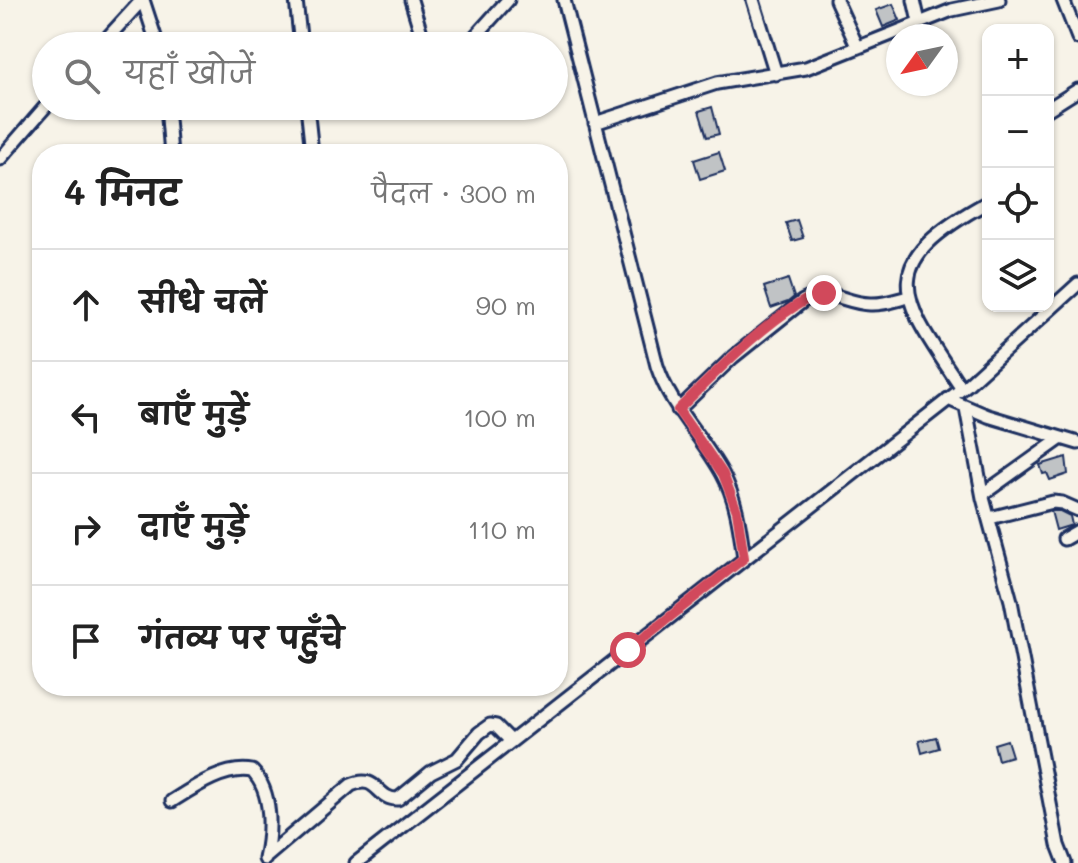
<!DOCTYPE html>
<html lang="hi">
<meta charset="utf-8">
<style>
body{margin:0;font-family:Mali,"Playpen Sans Deva",sans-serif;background:#f6f6f6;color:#222}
.controls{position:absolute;right:24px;top:24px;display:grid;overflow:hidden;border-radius:16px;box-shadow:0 2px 6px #0004}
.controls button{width:72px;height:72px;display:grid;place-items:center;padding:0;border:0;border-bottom:2px solid #e0e0e0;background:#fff;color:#222;font:40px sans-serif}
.compass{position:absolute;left:886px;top:24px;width:72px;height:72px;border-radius:50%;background:#fff;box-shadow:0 2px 6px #0004;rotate:237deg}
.stop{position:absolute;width:24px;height:24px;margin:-18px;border:6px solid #d1495b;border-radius:50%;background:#fff}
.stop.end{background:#d1495b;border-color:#fff;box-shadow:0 2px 8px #0008}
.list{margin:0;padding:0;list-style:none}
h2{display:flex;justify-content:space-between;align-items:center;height:104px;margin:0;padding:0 32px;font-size:34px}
h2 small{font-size:26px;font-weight:400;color:#767676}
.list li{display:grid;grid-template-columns:52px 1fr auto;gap:24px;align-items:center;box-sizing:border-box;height:112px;padding:0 32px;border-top:2px solid #e0e0e0}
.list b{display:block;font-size:30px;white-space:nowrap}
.list em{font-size:26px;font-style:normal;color:#767676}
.icon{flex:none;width:44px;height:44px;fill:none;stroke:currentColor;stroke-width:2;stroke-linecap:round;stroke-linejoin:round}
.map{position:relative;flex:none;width:1078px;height:863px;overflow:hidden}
.search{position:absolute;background:#fff;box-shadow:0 2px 6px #0004;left:32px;top:32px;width:536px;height:88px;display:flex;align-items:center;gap:20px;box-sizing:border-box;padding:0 28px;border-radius:44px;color:#767676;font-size:30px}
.panel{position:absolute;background:#fff;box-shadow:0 2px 6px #0004;left:32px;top:144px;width:536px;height:552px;border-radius:32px}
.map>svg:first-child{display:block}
.building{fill:#c0c3c5;stroke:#1b2f5e;stroke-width:2}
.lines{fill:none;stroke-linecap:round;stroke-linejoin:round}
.minor-casing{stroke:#1b2f5e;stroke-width:17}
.minor{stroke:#f7f3e8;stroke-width:11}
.route{stroke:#d1495b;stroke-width:10}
</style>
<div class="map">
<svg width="1078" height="863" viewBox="0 0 1078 863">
<rect width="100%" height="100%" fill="#f7f3e8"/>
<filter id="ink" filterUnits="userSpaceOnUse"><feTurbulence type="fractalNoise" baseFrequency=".0125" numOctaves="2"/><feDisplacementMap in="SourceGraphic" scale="16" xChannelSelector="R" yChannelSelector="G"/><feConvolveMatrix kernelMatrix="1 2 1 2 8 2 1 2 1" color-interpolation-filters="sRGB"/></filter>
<g filter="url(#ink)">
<path class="building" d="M893,4L900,20L883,27L876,10Z
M712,107L719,134L707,137L699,111Z
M719,152L725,171L700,179L694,160Z
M797,220L803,238L792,241L786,223Z
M788,279L794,297L788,302L771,308L764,287Z
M1066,457L1068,474L1050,480L1047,473L1043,474L1040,465Z
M1051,511H1060L1070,516L1072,525L1056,530Z
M936,737L939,748L922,753L919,741Z
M1007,740L1012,756L998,760L994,744Z"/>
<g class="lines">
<g class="minor-casing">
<path id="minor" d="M143,0L158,46
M296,0L301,46
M411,0L425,46
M564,0L657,366C671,408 701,435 722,473C737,500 740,529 744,558
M753,0L776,74
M836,0L857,46
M914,0L919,22
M1063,0L1078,38
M100,46L142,0
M454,46L472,40L508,0
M167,106L171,154
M307,106L312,153
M1048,109L1078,90
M595,123L717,83L806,68L952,10L999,0
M0,159L46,106
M962,389C900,297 872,265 988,202
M948,399L988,416L1078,443
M966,408L983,498L1011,601L1058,845L1065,863
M678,410L733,357L803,301C832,286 842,303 870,304C883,305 896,300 908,297
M983,494L1060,439
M990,518L1053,502L1062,503L1078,510
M1064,539L1078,531
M172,801C194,787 225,766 252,771C273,792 271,832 265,859
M266,857L351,785C378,773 376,800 398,799L431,772L457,759L479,733L490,725L496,726L511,741
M356,863L968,384L1078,284"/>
</g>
<use href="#minor" class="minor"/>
</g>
</g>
<g class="lines" filter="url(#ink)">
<path class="route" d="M628,650L744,558L737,511L723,474L678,410C708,380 784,301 824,293"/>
</g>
</svg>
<div class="controls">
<button>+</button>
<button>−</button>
<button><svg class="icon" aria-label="locate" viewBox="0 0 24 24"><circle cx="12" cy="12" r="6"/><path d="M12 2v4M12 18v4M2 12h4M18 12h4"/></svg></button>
<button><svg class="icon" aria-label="layers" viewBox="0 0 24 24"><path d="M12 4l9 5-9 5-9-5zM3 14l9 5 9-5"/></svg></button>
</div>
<svg class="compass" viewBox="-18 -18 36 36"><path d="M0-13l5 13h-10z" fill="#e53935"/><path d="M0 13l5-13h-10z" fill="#767676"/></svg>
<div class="stop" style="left:628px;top:650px"></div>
<div class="stop end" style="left:824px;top:293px"></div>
<div class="search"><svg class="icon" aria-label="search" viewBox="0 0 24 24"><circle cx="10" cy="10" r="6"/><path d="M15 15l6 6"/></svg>यहाँ खोजें</div>
<section class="panel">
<h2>4 मिनट<small>पैदल · 300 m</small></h2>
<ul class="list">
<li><svg class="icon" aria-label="ahead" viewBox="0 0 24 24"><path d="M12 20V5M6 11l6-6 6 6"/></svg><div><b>सीधे चलें</b></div><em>90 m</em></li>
<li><svg class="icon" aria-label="left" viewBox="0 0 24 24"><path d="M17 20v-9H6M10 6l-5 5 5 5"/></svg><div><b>बाएँ मुड़ें</b></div><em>100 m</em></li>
<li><svg class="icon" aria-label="right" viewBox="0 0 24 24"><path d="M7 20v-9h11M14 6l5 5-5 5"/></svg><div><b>दाएँ मुड़ें</b></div><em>110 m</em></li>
<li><svg class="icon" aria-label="arrive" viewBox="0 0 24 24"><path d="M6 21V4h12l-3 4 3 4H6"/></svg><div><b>गंतव्य पर पहुँचे</b></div></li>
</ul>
</section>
</div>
